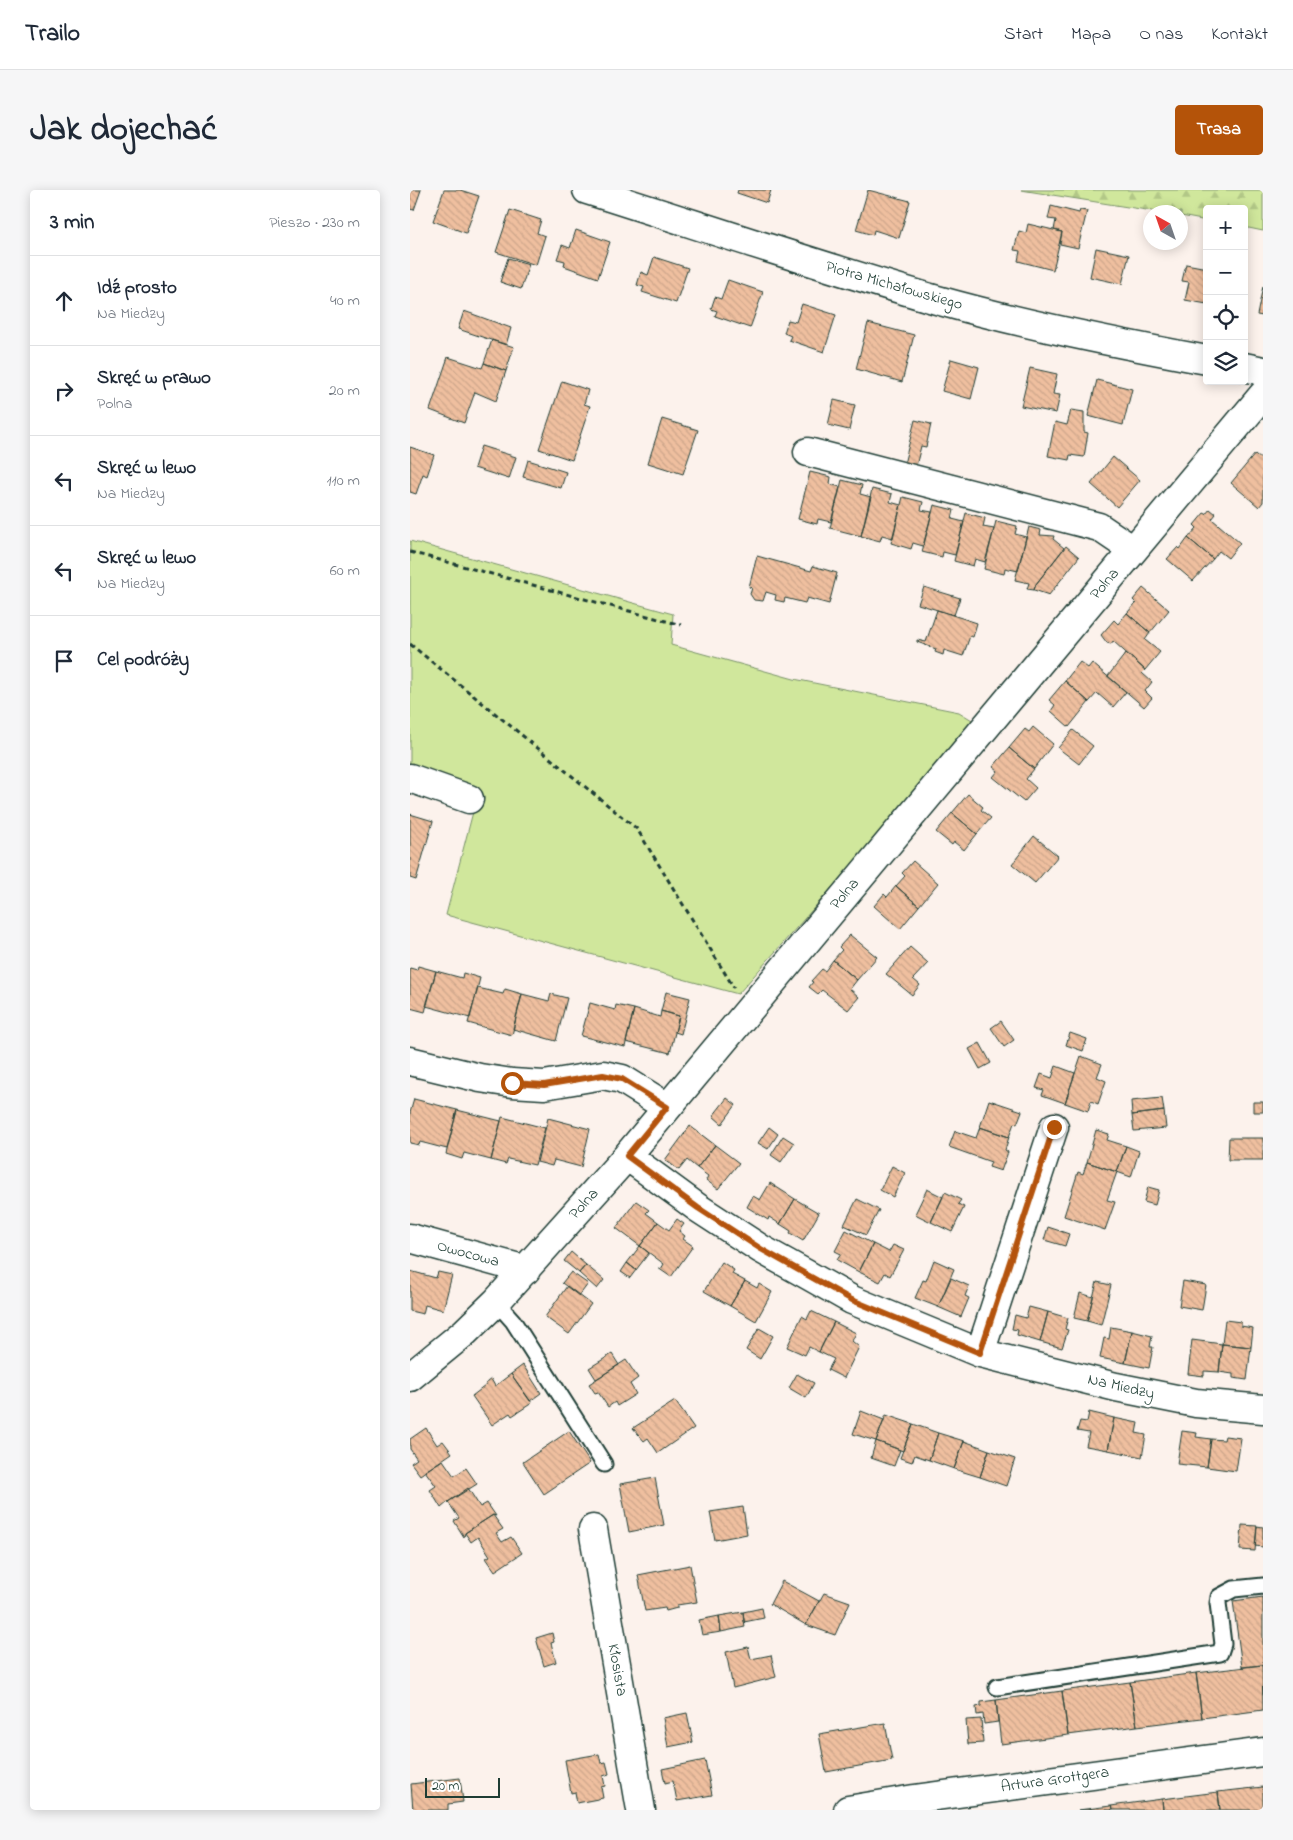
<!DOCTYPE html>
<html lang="pl">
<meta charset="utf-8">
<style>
body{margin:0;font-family:"Indie Flower",sans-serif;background:#f6f6f7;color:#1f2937}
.controls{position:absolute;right:15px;top:15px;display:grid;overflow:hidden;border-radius:5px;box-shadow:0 2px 12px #0003}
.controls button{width:45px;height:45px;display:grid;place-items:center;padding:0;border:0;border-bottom:1px solid #e0e1e3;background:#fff;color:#1f2937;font:25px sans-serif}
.compass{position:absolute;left:733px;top:15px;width:45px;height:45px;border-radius:50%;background:#fff;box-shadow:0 2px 12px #0003;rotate:320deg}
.scale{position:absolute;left:15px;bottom:12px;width:75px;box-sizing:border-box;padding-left:5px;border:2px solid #1f3d34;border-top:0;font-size:14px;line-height:18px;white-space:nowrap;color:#1f3d34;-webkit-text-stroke:4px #fff;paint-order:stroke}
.stop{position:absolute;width:15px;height:15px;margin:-11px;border:4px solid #b45309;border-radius:50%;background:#fff}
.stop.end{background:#b45309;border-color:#fff;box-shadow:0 1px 5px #0008}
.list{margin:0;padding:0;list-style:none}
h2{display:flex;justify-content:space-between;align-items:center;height:65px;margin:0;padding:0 20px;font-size:21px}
h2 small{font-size:16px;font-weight:400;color:#747a83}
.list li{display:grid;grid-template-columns:32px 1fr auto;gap:15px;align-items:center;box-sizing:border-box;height:90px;padding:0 20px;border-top:1px solid #e0e1e3}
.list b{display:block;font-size:19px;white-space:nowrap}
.list p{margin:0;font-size:16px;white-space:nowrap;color:#747a83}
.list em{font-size:16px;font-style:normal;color:#747a83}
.icon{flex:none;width:28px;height:28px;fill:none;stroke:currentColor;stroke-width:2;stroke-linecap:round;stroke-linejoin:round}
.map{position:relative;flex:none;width:853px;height:1620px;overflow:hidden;border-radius:5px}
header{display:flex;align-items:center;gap:30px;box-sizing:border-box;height:70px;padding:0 25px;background:#fff;border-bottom:1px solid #e0e1e3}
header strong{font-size:24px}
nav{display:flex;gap:28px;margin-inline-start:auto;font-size:18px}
.intro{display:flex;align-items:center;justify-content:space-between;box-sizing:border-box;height:120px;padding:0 30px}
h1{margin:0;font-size:35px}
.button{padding:12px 22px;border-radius:5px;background:#b45309;color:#fff;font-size:18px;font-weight:700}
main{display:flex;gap:30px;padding:0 30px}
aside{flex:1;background:#fff;border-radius:5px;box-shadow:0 2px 12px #0003}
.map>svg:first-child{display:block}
.green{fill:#d0e79c;stroke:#789268}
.forest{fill:url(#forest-firs);stroke:#789268}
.building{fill:url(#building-back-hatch);stroke:#1f3d34}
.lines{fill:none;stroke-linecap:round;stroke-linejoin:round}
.service-casing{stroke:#1f3d34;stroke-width:19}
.minor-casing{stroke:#1f3d34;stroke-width:31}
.tertiary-casing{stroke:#1f3d34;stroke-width:31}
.path{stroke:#1f3d34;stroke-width:3;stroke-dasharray:5 4;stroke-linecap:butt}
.service{stroke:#fff;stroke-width:15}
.minor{stroke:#fff;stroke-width:28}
.tertiary{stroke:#fff;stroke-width:28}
.route{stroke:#b45309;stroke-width:6}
.labels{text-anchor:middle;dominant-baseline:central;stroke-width:4.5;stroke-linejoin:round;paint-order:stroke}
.street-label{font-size:16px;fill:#1f3d34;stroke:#fff}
</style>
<header>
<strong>Trailo</strong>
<nav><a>Start</a><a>Mapa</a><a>O nas</a><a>Kontakt</a></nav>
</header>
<div class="intro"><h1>Jak dojechać</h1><a class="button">Trasa</a></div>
<main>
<aside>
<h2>3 min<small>Pieszo · 230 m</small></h2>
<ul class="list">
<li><svg class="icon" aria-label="ahead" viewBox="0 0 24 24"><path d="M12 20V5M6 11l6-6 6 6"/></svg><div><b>Idź prosto</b><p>Na Miedzy</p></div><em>40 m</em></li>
<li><svg class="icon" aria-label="right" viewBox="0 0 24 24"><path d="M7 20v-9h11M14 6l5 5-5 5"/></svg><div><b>Skręć w prawo</b><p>Polna</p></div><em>20 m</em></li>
<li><svg class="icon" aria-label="left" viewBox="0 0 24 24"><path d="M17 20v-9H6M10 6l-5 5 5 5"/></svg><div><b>Skręć w lewo</b><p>Na Miedzy</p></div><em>110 m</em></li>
<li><svg class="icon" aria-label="left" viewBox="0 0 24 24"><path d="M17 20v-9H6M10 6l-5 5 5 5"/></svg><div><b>Skręć w lewo</b><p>Na Miedzy</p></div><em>60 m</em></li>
<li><svg class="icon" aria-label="arrive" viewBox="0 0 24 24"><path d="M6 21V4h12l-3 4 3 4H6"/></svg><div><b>Cel podróży</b></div></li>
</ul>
</aside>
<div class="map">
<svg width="853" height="1620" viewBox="0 0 853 1620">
<defs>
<pattern id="forest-firs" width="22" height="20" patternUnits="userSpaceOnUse" patternTransform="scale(1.25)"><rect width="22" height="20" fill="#d0e79c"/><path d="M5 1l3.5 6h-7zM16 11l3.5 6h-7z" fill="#b2c787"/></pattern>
<pattern id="building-back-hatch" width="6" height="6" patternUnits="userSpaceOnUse" patternTransform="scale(1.25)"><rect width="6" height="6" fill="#efbf9f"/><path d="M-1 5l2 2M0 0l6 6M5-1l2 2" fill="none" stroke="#cca58a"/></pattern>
</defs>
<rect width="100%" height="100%" fill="#fcf2ec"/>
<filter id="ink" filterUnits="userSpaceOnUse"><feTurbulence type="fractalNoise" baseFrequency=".02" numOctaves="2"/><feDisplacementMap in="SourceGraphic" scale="10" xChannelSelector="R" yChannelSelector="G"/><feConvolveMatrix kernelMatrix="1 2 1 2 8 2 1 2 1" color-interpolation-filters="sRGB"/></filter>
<g filter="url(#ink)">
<path class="green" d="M0,351L263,424L261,455L384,489L549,522L567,533L328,804L36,725L69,599L0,575Z"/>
<path class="forest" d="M611,0H853V41L834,37V19H797V31L771,26V22H749Z"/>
<path class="building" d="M0,0H11L4,20L0,19Z
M34,0H50L69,6L56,43L23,31Z
M328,0H361L357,13L327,3Z
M458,0L500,11L489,48L464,40L463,45L446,40Z
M641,16L669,23L670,20L677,21L668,58L650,54L652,42L644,40L646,30L638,29Z
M100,20L131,30L127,43L135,46L126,75L86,62Z
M618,34L652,42L643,80L608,71L610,61L604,60L609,41L616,43Z
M166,40L200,52L188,88L154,76L155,71L147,69L152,55L160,58Z
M686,58L719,65L712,94L680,87Z
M244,67L278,78L266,113L232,102L234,97L227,95L231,82L238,85Z
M98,68L119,74L111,99L90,92Z
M776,74L797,78V114L775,110L779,92L772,91Z
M318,90L353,102L340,138L305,126L307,121L301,119L305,107L311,109Z
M853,96V126L847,125Z
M392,114L426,125L414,162L379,150L381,146L374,143L378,130L386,132Z
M54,121L101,138L96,155L48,139Z
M458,133L504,145L492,192L446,179Z
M82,150L104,157L96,181L74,173Z
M38,167L72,178L74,173L96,181L86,211L65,202L54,233L20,220Z
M541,169L569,177L561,209L532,201Z
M620,178L647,184L643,204L650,205L646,223L611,216Z
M687,190L722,199L713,235L678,226Z
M152,191L178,200L174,214L180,216L162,270L129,259Z
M424,210L445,215L439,240L418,235Z
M661,220L674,222V242L678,243L674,267L660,265L659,270L638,266L645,232L657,235Z
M252,229L288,240L273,284L238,273Z
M505,230L521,234L516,257L511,256L506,276L494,274Z
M71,256L106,267L99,289L64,278Z
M0,257L24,265L17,286L13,284L6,304L0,302Z
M845,264L853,271V312L849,317L821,293Z
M703,267L730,290L707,317L681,294Z
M118,270L156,282L151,298L113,287Z
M400,282L421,287L420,294L430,297L421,332L408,329L407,334L388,329Z
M432,290L452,295L450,304L461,307L451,346L420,338Z
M462,299L482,304L480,312L491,315L483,348L472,345L470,351L451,346Z
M493,307L513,312L511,320L522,322L513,356L503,353L501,359L481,353Z
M524,315L544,320L542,329L554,332L545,365L533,362L532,367L512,362Z
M800,319L806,324L802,329L830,353L818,368L809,361L803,369L778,348L787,338L784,335L794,323L796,324Z
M556,323L575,328L573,337L584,339L575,372L565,369L563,376L544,371Z
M586,331L607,336L605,344L616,347L608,381L595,378L594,384L574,379Z
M619,337L631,340L630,345L644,346L643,349L654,358L626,394L624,400L617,399L619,393L605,390Z
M778,348L803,369L783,391L757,369L768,357L770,359Z
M656,356L669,367L639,405L624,400L626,394Z
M347,366L401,381L403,376L427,383L419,414L397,408L395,413L375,408L374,412L365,410L366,405L356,402L353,411L344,410L340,404L342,398L339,397Z
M514,397L550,408L544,425L508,414Z
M733,398L759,420L740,443L717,423L726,413L723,410Z
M527,420L567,433L563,447L560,446L553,466L534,460L533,465L525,462L526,459L507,452V450L516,452Z
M717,423L740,443L735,450L750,462L735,480L703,451L701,454L697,453L691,445L704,430L708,434Z
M716,463L735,480L732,483L742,492L735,501L742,508L734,517L698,486Z
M670,472L678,478L682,473L716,502L703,517L687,503L679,512L655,491Z
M655,491L679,512L659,537L641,521L645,515L639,510Z
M623,537L643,554L624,579L599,558L615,539L619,542Z
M663,540L683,556L669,574L648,558Z
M599,558L624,579L616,589L626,598L614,612L583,587L588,581L583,577Z
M558,604L573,617L571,620L581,628L567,644L542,623Z
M542,623L567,644L554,660L544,652L542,655L526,642Z
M0,624L23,631L6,690L0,688Z
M624,646L648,666L625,693L602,674Z
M503,671L528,693L509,716L486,696L495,686L492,683Z
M486,696L509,716L490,739L464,716L474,704L477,707Z
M440,745L467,767L447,790L423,770L432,760L429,757Z
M500,757L518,773L503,789L510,795L502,805L476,784Z
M423,770L447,790L440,799L449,807L438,820L412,800L408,804L399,797L403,792L401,791L412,779L415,781Z
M8,776L26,781L15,822L0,818V778L7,780Z
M26,781L52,788L53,783L70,788L60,828L16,816Z
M68,798L93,804L95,799L112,804L102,845L58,833Z
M256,802L280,808L271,844L265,842L269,826L251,821Z
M112,804L139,811L141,804L157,808L146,851L103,839Z
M180,813L205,820L206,815L224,819L215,857L171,846Z
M224,819L250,827L251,821L269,826L260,863L216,852Z
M591,831L604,850L594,857L581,838Z
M660,843L677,849L673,861L656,855Z
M570,853L581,873L570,879L559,859Z
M671,866L692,874L687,887L696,891L688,914L681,911L678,921L655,913Z
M646,876L665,883L655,913L632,905L634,900L626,898L631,884L642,888Z
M317,908L326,915L312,934L303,926Z
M752,908L754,921L722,925L721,911Z
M4,909L47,920L37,959L10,952L9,955L0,953V923Z
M579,910L612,921L607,934L604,933L599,947L570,937Z
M843,912H853V922H843Z
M47,920L91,931L81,970L54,963L52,969L36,964Z
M754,921L756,938L724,941L722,925Z
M92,927L135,938L125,975L98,969L96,974L81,970Z
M138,928L180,939L171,977L144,970L142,976L127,972Z
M280,936L305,955L287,978L277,970L269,980L255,970Z
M359,937L368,944L358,959L348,953Z
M570,937L599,947L595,960L598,962L591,981L579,977L581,972L539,957L545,941L566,948Z
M686,940L699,944L697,950L716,956L707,982L677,972Z
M373,946L384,953L371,972L361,965Z
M819,948H853V970H818Z
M305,955L329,973L308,999L296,990L298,986L287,978Z
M716,956L729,961L721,987L707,982Z
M677,972L707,982L697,1010L705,1012L695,1040L654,1026L668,982L673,984Z
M482,976L495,983L483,1007L470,1000Z
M360,993L385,1009L370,1034L359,1027L358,1030L337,1017L343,1006L350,1010Z
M738,997L749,1000L745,1015L734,1012Z
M517,999L533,1007L521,1032L505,1024Z
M535,1002L551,1010L548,1014L554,1017L542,1042L521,1032Z
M385,1009L409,1023L393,1051L380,1043L381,1041L370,1034Z
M447,1009L469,1020L456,1045L434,1035Z
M226,1011L239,1020L236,1023L248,1032L230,1056L206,1038Z
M267,1029L274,1034L269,1041L275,1046L273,1049L283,1056L261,1087L248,1078L251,1079L254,1074L230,1056L248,1032L259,1040Z
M638,1037L659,1044L655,1056L634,1050Z
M436,1040L463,1054L449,1082L427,1070L431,1064L425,1061Z
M463,1054L479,1062L483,1055L494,1060L480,1086L475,1083L470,1092L449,1082Z
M230,1056L239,1063L226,1080L217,1073Z
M161,1062L176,1075L169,1083L154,1071Z
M524,1070L544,1079L528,1117L505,1108L513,1090L516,1091Z
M312,1072L324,1080L322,1084L335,1091L320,1116L294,1101Z
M217,1073L226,1080L220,1088L211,1082Z
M176,1075L194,1090L187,1099L169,1083Z
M0,1081L26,1088L28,1082L42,1085L33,1120L15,1115L13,1124L0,1121Z
M161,1082L178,1094L169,1106L152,1093Z
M541,1088L559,1096L555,1106L559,1108L551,1127L528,1117Z
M335,1091L347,1098L349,1094L362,1102L346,1131L320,1116Z
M773,1091L796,1095L792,1120L769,1116Z
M687,1092L701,1095L691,1135L677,1131Z
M157,1096L181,1114L159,1144L135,1127Z
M670,1103L683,1107L677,1131L664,1128Z
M619,1117L638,1122L630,1152L607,1145L608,1140L602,1139L605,1125L616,1128Z
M401,1121L424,1132L409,1162L399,1157L395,1165L377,1157L392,1126L397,1129Z
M638,1122L658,1128L655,1139L658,1140L652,1158L630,1152Z
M815,1130L831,1132V1136L843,1138L841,1157L812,1154Z
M424,1132L446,1143L442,1151L449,1157L434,1188L418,1180L424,1169L409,1162Z
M701,1137L722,1141L715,1173L690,1168L694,1148L699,1149Z
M349,1138L363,1146L350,1169L336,1160Z
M722,1141L742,1146L740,1157H743L739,1178L715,1173Z
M782,1150L812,1154L809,1182L794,1181V1186L778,1184Z
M812,1154L841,1157L837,1190L823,1188V1184L809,1182Z
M202,1164L209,1175L186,1189L179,1178Z
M216,1170L228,1188L220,1194L226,1204L207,1216L205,1212L198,1217L188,1202L185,1203L179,1194Z
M113,1175L131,1203L120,1211L101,1184Z
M101,1184L122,1213L102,1226L100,1223L82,1235L62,1206L75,1196L77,1192L81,1189L85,1196Z
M387,1184L404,1193L396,1208L379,1198Z
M265,1211L284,1238L248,1263L238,1248L234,1251L223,1238Z
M451,1221L474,1230L466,1251L443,1244Z
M679,1222L704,1228L698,1260L676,1256L679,1243L667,1241L670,1231L677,1232Z
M476,1225L503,1234L493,1261L466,1251Z
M704,1228L728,1233L726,1243L736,1245L732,1267L698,1260Z
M503,1234L528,1243L519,1270L505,1265L502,1272L490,1268Z
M16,1238L27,1255L33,1251L42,1263L10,1285L1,1273L7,1269L0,1259V1249Z
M159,1241L180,1273L134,1304L113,1272Z
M772,1241L787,1243L786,1247L801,1249L797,1277L767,1274Z
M528,1243L554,1251L544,1279L519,1270Z
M815,1246L831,1248L826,1281L797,1277L801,1249L814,1250Z
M466,1251L490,1260L484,1276L461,1268Z
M554,1251L579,1260L570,1287L544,1279Z
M579,1260L605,1269L596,1296L570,1287Z
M33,1270L44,1286L56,1278L67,1294L38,1312L31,1318L20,1300L26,1296L15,1281Z
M245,1288L254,1335L219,1342L210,1294Z
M58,1298L70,1317L77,1313L86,1326L83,1325L55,1343L54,1347L44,1331L49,1328L38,1312Z
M333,1317L337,1344L305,1350L300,1322Z
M83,1325L93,1339L86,1343L92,1352L101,1347L112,1363L85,1381L76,1368L80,1366L68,1347L61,1352L55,1343Z
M832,1335L847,1336L845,1361L830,1360Z
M847,1336L853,1337V1357L845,1356Z
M280,1375L287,1412L267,1415V1418L256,1421L255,1418L235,1421L228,1385Z
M372,1391L409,1411L396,1435L360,1414Z
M414,1403L440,1412L425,1445L396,1435Z
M853,1407V1477L852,1475L832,1477L823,1411Z
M352,1418L354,1428L334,1432L333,1422Z
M333,1422L335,1437L311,1442L309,1426Z
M309,1426L311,1442L292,1445L289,1430Z
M142,1443L144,1452L141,1453L146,1472L134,1476L126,1448Z
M338,1457L341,1469L361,1465L366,1487L323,1498L316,1462Z
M852,1475L853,1520L792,1528L786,1483Z
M786,1483L792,1528L727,1536L720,1492Z
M720,1492L727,1536L658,1545L652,1501Z
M652,1501L658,1545L591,1554L586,1510Z
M586,1510L588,1532L574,1534L573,1524L567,1525L566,1517L571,1516V1512Z
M277,1523L283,1552L258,1557L253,1528Z
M571,1529L573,1553L558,1554L556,1530Z
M475,1533L482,1570L416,1582L409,1544Z
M189,1564L191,1573L196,1572L199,1584L193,1586L195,1596L191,1597L193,1608L167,1613L165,1602L161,1603L155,1570Z
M295,1570L302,1605L267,1611L263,1591L255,1593L252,1579Z
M50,1588L53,1612L38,1614V1620H3L1,1594Z
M853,1597V1620H810L808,1602Z
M808,1602L810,1620H753L752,1609Z
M752,1609L753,1620H702L701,1616Z
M701,1616L702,1620H668L676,1619Z"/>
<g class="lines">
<g class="service-casing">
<path id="service" d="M86,1112L103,1131L194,1274
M587,1497L810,1463L813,1454L808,1413L809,1407L824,1399L853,1396"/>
</g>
<g class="minor-casing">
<path id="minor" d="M177,0C294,37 410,76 527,110C616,135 706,153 797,170
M834,177L853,181
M398,262L689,337L723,360
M0,588L59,609
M0,871L70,888L102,893L134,895L193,885L212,889L257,917
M217,966L288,1018L351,1059L396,1084L442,1110L570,1163L706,1197L786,1213L853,1219
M0,1048L116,1080
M570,1163L644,937
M0,1187L55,1142L86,1112L217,966L853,205
M183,1339L231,1620"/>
</g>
<g class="tertiary-casing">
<path id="tertiary" d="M438,1620L504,1609L853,1562"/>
</g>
<path class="path" d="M0,362L271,435
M0,454L227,639L324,798"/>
<use href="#service" class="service"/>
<use href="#minor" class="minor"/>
<use href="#tertiary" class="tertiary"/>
</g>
</g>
<g class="lines" filter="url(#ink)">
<path class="route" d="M102,893L134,895L193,885L212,889L257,917L217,966L288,1018L351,1059L442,1110L570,1163L644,937"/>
</g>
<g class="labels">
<g class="street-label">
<text transform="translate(484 96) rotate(16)">Piotra Michałowskiego</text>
<text transform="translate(695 394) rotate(-50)">Polna</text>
<text transform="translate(435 704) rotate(-50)">Polna</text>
<text transform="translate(174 1014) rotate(-48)">Polna</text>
<text transform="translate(58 1064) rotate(15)">Owocowa</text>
<text transform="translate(711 1197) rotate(13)">Na Miedzy</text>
<text transform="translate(207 1480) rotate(80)">Kłosista</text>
<text transform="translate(645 1590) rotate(-8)">Artura Grottgera</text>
</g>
</g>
</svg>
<div class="controls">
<button>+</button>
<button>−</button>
<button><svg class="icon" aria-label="locate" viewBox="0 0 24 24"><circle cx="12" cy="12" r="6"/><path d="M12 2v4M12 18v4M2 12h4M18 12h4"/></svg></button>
<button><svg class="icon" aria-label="layers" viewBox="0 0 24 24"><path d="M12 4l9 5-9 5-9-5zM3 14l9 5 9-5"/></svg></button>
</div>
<svg class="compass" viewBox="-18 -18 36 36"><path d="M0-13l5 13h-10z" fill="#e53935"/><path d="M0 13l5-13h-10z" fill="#747a83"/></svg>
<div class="scale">20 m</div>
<div class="stop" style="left:102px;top:893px"></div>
<div class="stop end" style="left:644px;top:937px"></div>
</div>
</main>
